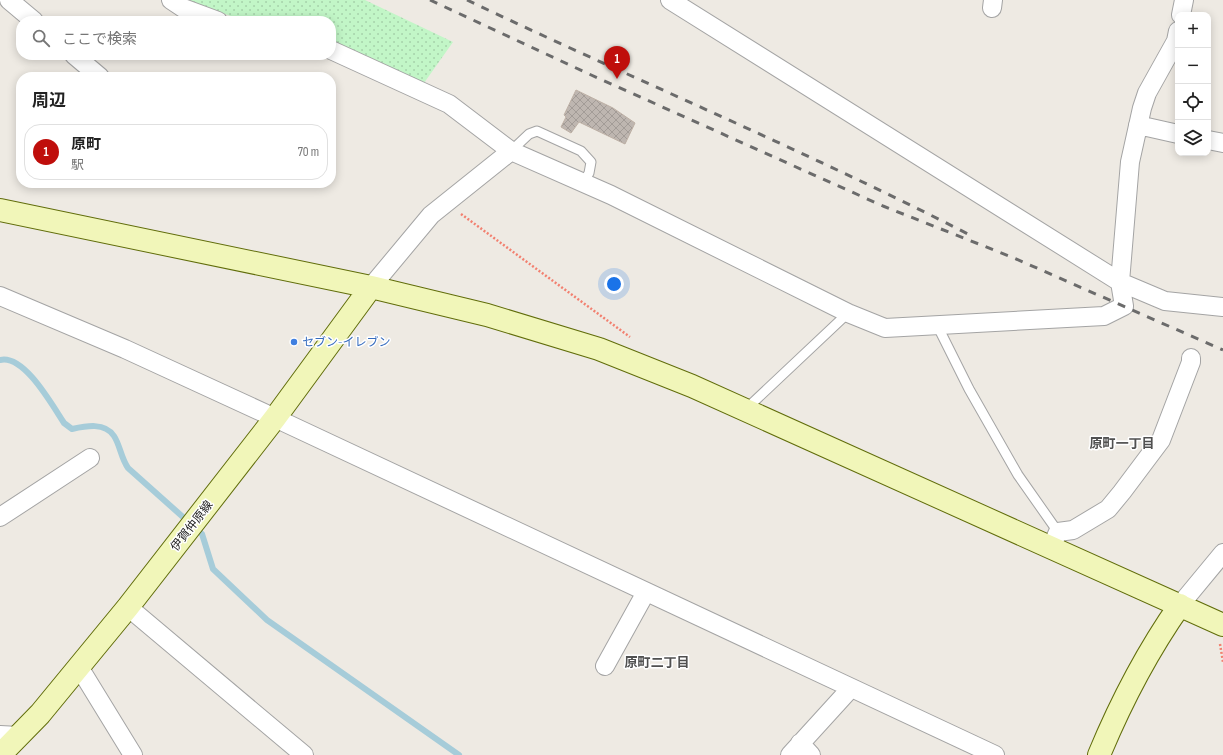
<!DOCTYPE html>
<html lang="ja">
<meta charset="utf-8">
<style>
body{margin:0;font-family:"Sofia Sans Condensed","Noto Sans JP",sans-serif;background:#f6f6f6;color:#222}
.controls{position:absolute;right:12px;top:12px;display:grid;overflow:hidden;border-radius:8px;box-shadow:0 2px 10px #0003}
.controls button{width:36px;height:36px;display:grid;place-items:center;padding:0;border:0;border-bottom:1px solid #e0e0e0;background:#fff;color:#222;font:20px sans-serif}
.you{position:absolute;left:614px;top:284px;width:14px;height:14px;margin:-10px;border:3px solid #fff;border-radius:50%;background:#1a73e8;box-shadow:0 0 0 6px #1a73e833}
.badge{display:grid;place-items:center;width:26px;height:26px;border-radius:50%;background:#bf0e0b;color:#fff;font-size:13px;font-weight:700}
.pin{position:absolute;translate:-50% -33px;filter:drop-shadow(0 1px 2px #0008)}
.pin::after{content:'';position:absolute;top:21px;width:14px;height:12px;background:inherit;clip-path:polygon(0 0,100% 0,50% 100%)}
.list{margin:0;padding:0;list-style:none}
h2{display:flex;justify-content:space-between;align-items:center;height:52px;margin:0;padding:0 16px;font-size:17px}
h2 small{font-size:13px;font-weight:400;color:#767676}
.list li{display:grid;grid-template-columns:26px 1fr auto;gap:12px;align-items:center;box-sizing:border-box;height:56px;margin:0 8px 8px;padding:0 8px;border:1px solid #e0e0e0;border-radius:16px}
.list b{display:block;font-size:15px;white-space:nowrap}
.list p{margin:0;font-size:13px;white-space:nowrap;color:#767676}
.list em{font-size:13px;font-style:normal;color:#767676}
.icon{flex:none;width:22px;height:22px;fill:none;stroke:currentColor;stroke-width:2;stroke-linecap:round;stroke-linejoin:round}
.map{position:relative;flex:none;width:1223px;height:755px;overflow:hidden}
.search{position:absolute;background:#fff;box-shadow:0 2px 10px #0003;left:16px;top:16px;width:320px;height:44px;display:flex;align-items:center;gap:10px;box-sizing:border-box;padding:0 14px;border-radius:16px;color:#767676;font-size:15px}
.panel{position:absolute;background:#fff;box-shadow:0 2px 10px #0003;left:16px;top:72px;width:320px;height:116px;border-radius:16px}
.map>svg:first-child{display:block}
.park{fill:url(#park-dots)}
.lines{fill:none;stroke-linecap:round;stroke-linejoin:round}
.stream{stroke:#a6ccd9;stroke-width:6}
.building{fill:url(#building-cross-hatch);stroke:#beb1a6}
.lane-casing{stroke:#a4a4a4;stroke-width:11}
.street-casing{stroke:#a4a4a4;stroke-width:20}
.secondary-casing{stroke:#616d0b;stroke-width:24}
.path{stroke:#f28070;stroke-width:2.5;stroke-dasharray:2 2;stroke-linecap:butt}
.lane{stroke:#fff;stroke-width:9}
.street{stroke:#fff;stroke-width:18}
.secondary{stroke:#f1f6b9;stroke-width:22}
.rail{stroke:#6b6b6b;stroke-width:3;stroke-dasharray:8 8;stroke-linecap:butt}
.shop-dot{fill:#3f7fe0;stroke:#fff;stroke-width:1.5}
.labels{text-anchor:middle;dominant-baseline:central;stroke-width:3;stroke-linejoin:round;paint-order:stroke}
.shop-label{font-size:12px;fill:#366cbe;stroke:#fff;text-anchor:start}
.street-label{font-size:12px;fill:#1d1d1d;stroke:#fff}
.neighbourhood-label{font-size:13px;font-weight:bold;fill:#505050;stroke:#fff}
</style>
<div class="map">
<svg width="1223" height="755" viewBox="0 0 1223 755">
<defs>
<pattern id="park-dots" width="8" height="8" patternUnits="userSpaceOnUse"><rect width="8" height="8" fill="#c2f6c7"/><path d="M2 2h.1M6 6h.1" fill="none" stroke="#a6d2aa" stroke-width="1.8" stroke-linecap="round"/></pattern>
<pattern id="building-cross-hatch" width="8" height="8" patternUnits="userSpaceOnUse"><rect width="8" height="8" fill="#beb6b0"/><path d="M0 0l8 8M0 8l8-8" fill="none" stroke="#a39c97"/></pattern>
</defs>
<rect width="100%" height="100%" fill="#eeeae3"/>
<path class="park" d="M185,0H365L453,42L424,83L331,43V21H245Z"/>
<g class="lines">
<path class="stream" d="M0,360C24,354 52,405 64,423L72,429C86,426 105,422 114,436C120,445 121,458 128,468L202,534L213,569L267,620L459,755"/>
</g>
<path class="building" d="M576,90L613,108L635,123L625,144L579,122L571,133L561,127L566,117L564,115Z"/>
<g class="lines">
<g class="lane-casing">
<path id="lane" d="M511,151L529,134L537,131L581,151L591,162L589,173L583,183
M937,325L969,389L1018,475L1058,532
M745,410L848,313"/>
</g>
<g class="street-casing">
<path id="street" d="M9,0L34,21
M171,0L183,8L218,21
M670,0L1120,282L1165,301L1223,307
M992,8L993,0
M1181,15L1184,0
M331,50L449,104L511,151
M74,55L100,77
M1138,125L1178,134
M1208,140L1223,143
M371,287L431,215L511,151L611,195L848,313L885,328L1104,316L1124,306L1120,282L1130,162L1142,108L1147,93L1176,41L1178,31
M0,296L125,349L275,418L995,755
M0,517L90,458
M1051,548L1058,532L1073,530L1108,509L1122,492L1161,440L1191,362V358
M1180,605L1223,553
M128,607L304,755
M605,666L646,592
M79,667L133,755
M0,735L19,736
M800,743L811,755
M790,755L851,688"/>
</g>
<g class="secondary-casing">
<path id="secondary" d="M0,210L371,287L487,315L599,349L692,386L1223,625
M0,755L40,714L128,607L275,418L371,287
M1099,755C1121,702 1147,652 1180,605"/>
</g>
<path class="path" d="M461,214L630,337
M1220,644L1223,662"/>
<use href="#lane" class="lane"/>
<use href="#street" class="street"/>
<use href="#secondary" class="secondary"/>
<path class="rail" d="M430,0L589,74L883,206L1014,258L1223,350
M467,0C633,79 804,150 968,234"/>
</g>
<circle class="shop-dot" cx="294" cy="342" r="4"/>
<g class="labels">
<g class="shop-label">
<text x="302" y="342">セブン-イレブン</text>
</g>
<g class="street-label">
<text transform="translate(192 526) rotate(-52)">伊賀仲原線</text>
</g>
<g class="neighbourhood-label">
<text x="1122" y="444">原町一丁目</text>
<text x="657" y="663">原町二丁目</text>
</g>
</g>
</svg>
<div class="controls">
<button>+</button>
<button>−</button>
<button><svg class="icon" aria-label="locate" viewBox="0 0 24 24"><circle cx="12" cy="12" r="6"/><path d="M12 2v4M12 18v4M2 12h4M18 12h4"/></svg></button>
<button><svg class="icon" aria-label="layers" viewBox="0 0 24 24"><path d="M12 4l9 5-9 5-9-5zM3 14l9 5 9-5"/></svg></button>
</div>
<div class="you"></div>
<div class="pin badge" style="left:617px;top:79px">1</div>
<div class="search"><svg class="icon" aria-label="search" viewBox="0 0 24 24"><circle cx="10" cy="10" r="6"/><path d="M15 15l6 6"/></svg>ここで検索</div>
<section class="panel">
<h2>周辺<small></small></h2>
<ul class="list">
<li><span class="badge">1</span><div><b>原町</b><p>駅</p></div><em>70 m</em></li>
</ul>
</section>
</div>
